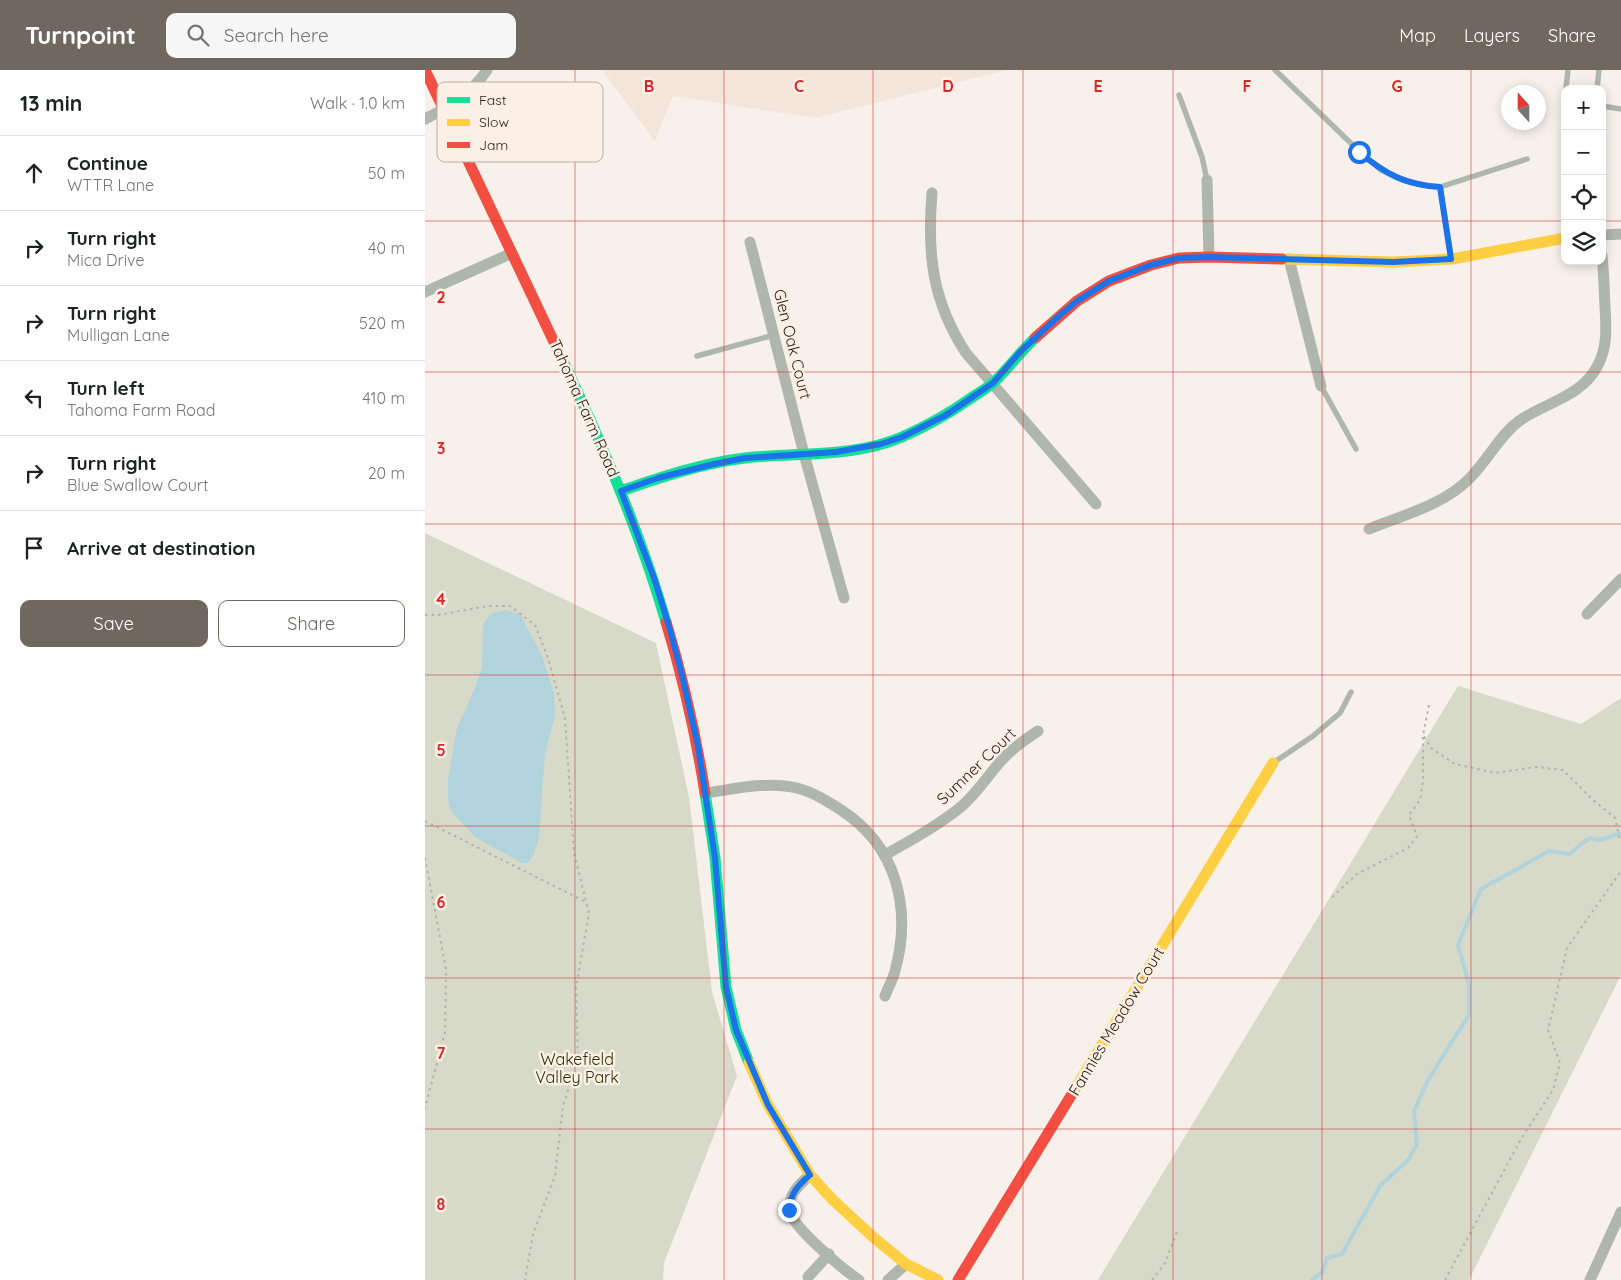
<!DOCTYPE html>
<meta charset="utf-8">
<style>
body{margin:0;font-family:Quicksand,sans-serif;background:#f6f6f6;color:#202124}
.controls{position:absolute;right:15px;top:15px;display:grid;overflow:hidden;border-radius:10px;box-shadow:0 2px 12px #0003}
.controls button{width:45px;height:45px;display:grid;place-items:center;padding:0;border:0;border-bottom:1px solid #e0e0e0;background:#fff;color:#202124;font:25px sans-serif}
.compass{position:absolute;left:1076px;top:15px;width:45px;height:45px;border-radius:50%;background:#fff;box-shadow:0 2px 12px #0003;rotate:339deg}
.stop{position:absolute;width:15px;height:15px;margin:-11px;border:4px solid #1a73e8;border-radius:50%;background:#fff}
.stop.end{background:#1a73e8;border-color:#fff;box-shadow:0 1px 5px #0008}
.list{margin:0;padding:0;list-style:none}
h2{display:flex;justify-content:space-between;align-items:center;height:65px;margin:0;padding:0 20px;font-size:21px}
h2 small{font-size:16px;font-weight:400;color:#757577}
.list li{display:grid;grid-template-columns:32px 1fr auto;gap:15px;align-items:center;box-sizing:border-box;height:75px;padding:0 20px;border-top:1px solid #e0e0e0}
.list b{display:block;font-size:19px;white-space:nowrap}
.list p{margin:0;font-size:16px;white-space:nowrap;color:#757577}
.list em{font-size:16px;font-style:normal;color:#757577}
.actions{display:flex;gap:10px;padding:15px 20px}
.actions a{flex:1;padding:11px 0;border:1px solid #70675f;border-radius:10px;text-align:center;font-size:18px;color:#70675f}
.actions .main{background:#70675f;color:#fff}
.icon{flex:none;width:28px;height:28px;fill:none;stroke:currentColor;stroke-width:2;stroke-linecap:round;stroke-linejoin:round}
.map{position:relative;flex:none;width:1196px;height:1210px;overflow:hidden}
header{display:flex;align-items:center;gap:30px;box-sizing:border-box;height:70px;padding:0 25px;background:#70675f;color:#fff}
header strong{font-size:24px}
nav{display:flex;gap:28px;margin-inline-start:auto;font-size:18px}
.search{width:350px;height:45px;background:#f6f6f6;display:flex;align-items:center;gap:12px;box-sizing:border-box;padding:0 18px;border-radius:10px;color:#757577;font-size:19px}
main{display:flex}
aside{flex:1;background:#fff}
.map>svg:first-child{display:block}
.education{fill:#f4e5db}
.green{fill:#d8dac9}
.water{fill:#b1d3dc}
.lines{fill:none;stroke-linecap:round;stroke-linejoin:round}
.stream{stroke:#b1d3dc;stroke-width:4}
.path{stroke:#b1b3aa;stroke-width:2;stroke-dasharray:2.5 4;stroke-linecap:butt}
.lane{stroke:#afb6ab;stroke-width:5.5}
.street{stroke:#afb6ab;stroke-width:11}
.fast{stroke:#16e098;stroke-width:11}
.slow{stroke:#ffcf43;stroke-width:11}
.jam{stroke:#f24e42;stroke-width:11}
.route{stroke:#1a73e8;stroke-width:6}
.grid{fill:none;stroke:#d62828;stroke-width:1;stroke-opacity:0.55}
.labels{text-anchor:middle;dominant-baseline:central;stroke-width:5;stroke-linejoin:round;paint-order:stroke}
.street-label{font-size:16px;fill:#281d14;stroke:#fcefe6}
.park-label{font-size:16px;fill:#293404;stroke:#fcefe6}
.key{fill:#fcefe6;stroke:#bcb0a7;stroke-width:1}
.key-label{font-size:14px;fill:#281d14}
.grid-label{font-size:16px;text-anchor:middle;font-weight:bold;fill:#d62828;stroke:#fcefe6;stroke-width:5;stroke-linejoin:round;paint-order:stroke}
</style>
<header>
<strong>Turnpoint</strong>
<div class="search"><svg class="icon" aria-label="search" viewBox="0 0 24 24"><circle cx="10" cy="10" r="6"/><path d="M15 15l6 6"/></svg>Search here</div>
<nav><a>Map</a><a>Layers</a><a>Share</a></nav>
</header>
<main>
<aside>
<h2>13 min<small>Walk · 1.0 km</small></h2>
<ul class="list">
<li><svg class="icon" aria-label="ahead" viewBox="0 0 24 24"><path d="M12 20V5M6 11l6-6 6 6"/></svg><div><b>Continue</b><p>WTTR Lane</p></div><em>50 m</em></li>
<li><svg class="icon" aria-label="right" viewBox="0 0 24 24"><path d="M7 20v-9h11M14 6l5 5-5 5"/></svg><div><b>Turn right</b><p>Mica Drive</p></div><em>40 m</em></li>
<li><svg class="icon" aria-label="right" viewBox="0 0 24 24"><path d="M7 20v-9h11M14 6l5 5-5 5"/></svg><div><b>Turn right</b><p>Mulligan Lane</p></div><em>520 m</em></li>
<li><svg class="icon" aria-label="left" viewBox="0 0 24 24"><path d="M17 20v-9H6M10 6l-5 5 5 5"/></svg><div><b>Turn left</b><p>Tahoma Farm Road</p></div><em>410 m</em></li>
<li><svg class="icon" aria-label="right" viewBox="0 0 24 24"><path d="M7 20v-9h11M14 6l5 5-5 5"/></svg><div><b>Turn right</b><p>Blue Swallow Court</p></div><em>20 m</em></li>
<li><svg class="icon" aria-label="arrive" viewBox="0 0 24 24"><path d="M6 21V4h12l-3 4 3 4H6"/></svg><div><b>Arrive at destination</b></div></li>
</ul>
<div class="actions"><a class="main">Save</a><a>Share</a></div>
</aside>
<div class="map">
<svg width="1196" height="1210" viewBox="0 0 1196 1210">
<rect width="100%" height="100%" fill="#f7f0eb"/>
<path class="education" d="M177,0H582L390,48L248,26L230,71Z"/>
<path class="green" d="M0,463L231,573L264,727L287,922L312,1006L239,1193L238,1210H0Z
M1033,616L1156,654L1196,628V905L1044,1210H673Z"/>
<path class="water" d="M81,540L95,544L117,586L129,623L130,646L120,684L114,768L109,784L103,793H97L50,767L25,740L23,729V708L32,658L50,618L57,598L58,555L62,548L68,543Z"/>
<g class="lines">
<path class="stream" d="M887,1210L897,1202L902,1188L917,1184L955,1116L984,1089L992,1074L989,1041L1003,1010L1044,945V915L1033,875L1056,819L1124,781L1145,784L1156,774L1165,768L1175,770L1196,763"/>
<path class="path" d="M0,545H13L63,536H85L110,555L123,588L140,648L149,783L164,843L151,918L153,989L138,1036L130,1106L108,1164L100,1210
M1004,635L998,665L1006,678L1030,694L1070,703L1111,697L1138,700L1167,729L1190,748L1194,767L1196,770
M0,751L161,832
M0,788L21,899L20,963L0,1038
M907,827L932,804L983,778L992,766L984,745L995,730L998,711V667
M727,1210L740,1193L753,1159
M1020,1210L1096,1069L1128,1020L1135,993L1123,960L1142,878L1196,801"/>
<path class="lane" d="M850,0L935,82L956,100L977,110L1003,116L1015,117L1102,89
M1141,19L1143,0
M1172,19L1174,0
M754,25L777,87L782,110
M1140,29V32
M1177,36L1196,39
M1015,117L1026,186
M272,286L349,265
M896,316L931,379
M848,693L888,666L915,643L926,622"/>
<path class="street" d="M0,49C24,37 47,23 62,0
M782,110L784,187
M507,123C502,184 507,231 541,283L671,434
M1177,165L1196,164
M325,172L379,384L419,528
M864,189L896,316
M0,222L87,183
M944,459C978,445 1019,435 1045,408C1063,390 1074,366 1094,351C1121,332 1157,327 1173,295C1183,275 1181,257 1180,236C1179,219 1179,203 1177,186
M1162,544L1196,509
M281,723C310,719 342,711 372,718C388,722 402,731 416,740C472,776 487,839 470,901C468,909 463,918 460,926
M460,785C486,770 514,755 537,736C552,723 562,707 575,692C586,679 599,670 613,661
M385,1105C375,1114 362,1125 365,1141C367,1157 419,1200 434,1210
M383,1207L404,1184
M463,1210L481,1194
M1165,1210L1196,1142"/>
<path class="fast" d="M138,291C178,375 215,462 241,552
M196,421C236,407 278,393 320,388C372,382 428,388 477,367C502,356 525,343 546,328C554,323 562,318 568,313C583,299 595,282 610,268
M280,723L290,788L301,917L311,960L324,993"/>
<path class="slow" d="M857,189L968,192L1027,189L1140,168
M324,993L343,1035L385,1105L408,1130L448,1167L481,1194L513,1210
M647,1024L848,693"/>
<path class="jam" d="M0,0L138,291
M610,268L652,231L684,211L726,195L754,188L784,187L857,189
M241,552C258,608 271,665 280,723
M533,1210L647,1024"/>
</g>
<g class="lines">
<path class="route" d="M364,1140C365,1124 373,1115 385,1105L343,1035L311,960L301,917L290,788L273,676L257,605L244,556L229,508L196,421L233,408L289,394L320,388L411,382L456,374L477,367L521,345L568,313L595,282L635,245L652,231L684,211L726,195L754,188L784,187L968,192L1026,189L1015,117C981,115 960,104 934,82"/>
</g>
<path class="grid" d="M150,0V1210M299,0V1210M448,0V1210M598,0V1210M748,0V1210M897,0V1210M1046,0V1210M0,151H1140M1177,151H1196M0,302H1196M0,454H1196M0,605H1196M0,756H1196M0,908H1196M0,1059H1196"/>
<g class="labels">
<g class="street-label">
<text transform="translate(368 274) rotate(76)">Glen Oak Court</text>
<text transform="translate(160 338) rotate(66)">Tahoma Farm Road</text>
<text transform="translate(551 696) rotate(-44)">Sumner Court</text>
<text transform="translate(691 951) rotate(-59)">Fannies Meadow Court</text>
</g>
<g class="park-label">
<text x="152" y="989">Wakefield<tspan x="152" dy="18">Valley Park</tspan></text>
</g>
</g>
<rect x="12" y="12" width="166" height="80" rx="8" class="key"/>
<rect x="22" y="27" width="23" height="6" fill="#16e098"/>
<rect x="22" y="49" width="23" height="7" fill="#ffcf43"/>
<rect x="22" y="72" width="23" height="6" fill="#f24e42"/>
<g class="key-label">
<text x="54" y="35">Fast</text>
<text x="54" y="57">Slow</text>
<text x="54" y="80">Jam</text>
</g>
<g class="grid-label">
<text x="224" y="22">B</text>
<text x="374" y="22">C</text>
<text x="523" y="22">D</text>
<text x="673" y="22">E</text>
<text x="822" y="22">F</text>
<text x="972" y="22">G</text>
<text x="16" y="233">2</text>
<text x="16" y="384">3</text>
<text x="16" y="535">4</text>
<text x="16" y="686">5</text>
<text x="16" y="838">6</text>
<text x="16" y="989">7</text>
<text x="16" y="1140">8</text>
</g>
</svg>
<div class="controls">
<button>+</button>
<button>−</button>
<button><svg class="icon" aria-label="locate" viewBox="0 0 24 24"><circle cx="12" cy="12" r="6"/><path d="M12 2v4M12 18v4M2 12h4M18 12h4"/></svg></button>
<button><svg class="icon" aria-label="layers" viewBox="0 0 24 24"><path d="M12 4l9 5-9 5-9-5zM3 14l9 5 9-5"/></svg></button>
</div>
<svg class="compass" viewBox="-18 -18 36 36"><path d="M0-13l5 13h-10z" fill="#e53935"/><path d="M0 13l5-13h-10z" fill="#757577"/></svg>
<div class="stop" style="left:934px;top:82px"></div>
<div class="stop end" style="left:364px;top:1140px"></div>
</div>
</main>
